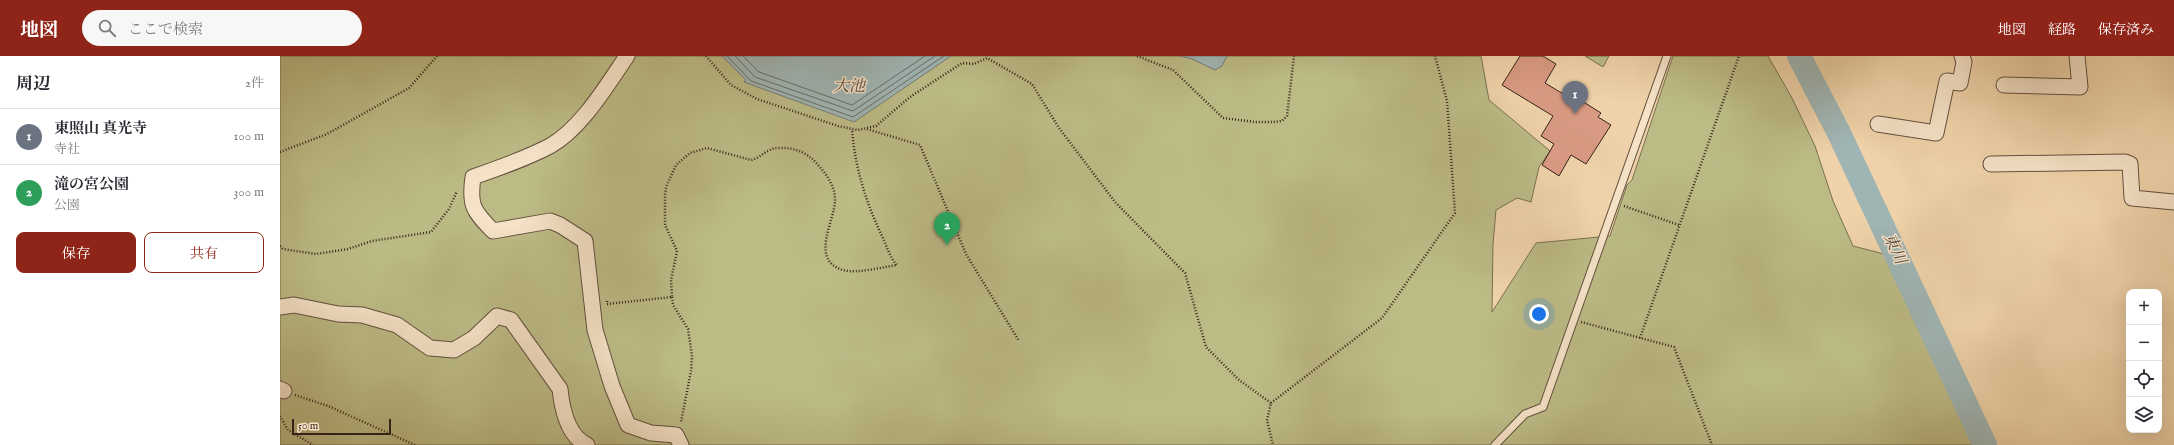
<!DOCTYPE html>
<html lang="ja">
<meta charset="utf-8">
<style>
body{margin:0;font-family:"IM FELL English","Noto Serif JP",serif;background:#f7f7f7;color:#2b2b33}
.controls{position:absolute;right:12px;bottom:12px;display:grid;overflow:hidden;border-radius:8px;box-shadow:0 4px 16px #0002}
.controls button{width:36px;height:36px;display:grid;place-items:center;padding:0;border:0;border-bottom:1px solid #e1e1e2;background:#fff;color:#2b2b33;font:20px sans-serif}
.scale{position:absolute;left:12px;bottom:10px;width:99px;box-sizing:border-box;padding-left:4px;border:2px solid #362419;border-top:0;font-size:11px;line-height:14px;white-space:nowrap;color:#362419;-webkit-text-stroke:3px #f5e2c7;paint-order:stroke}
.you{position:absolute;left:1259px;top:258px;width:14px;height:14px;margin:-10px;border:3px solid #fff;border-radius:50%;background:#1a73e8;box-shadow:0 0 0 6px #1a73e833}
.badge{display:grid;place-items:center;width:26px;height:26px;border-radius:50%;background:#8f2418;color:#fff;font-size:13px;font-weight:700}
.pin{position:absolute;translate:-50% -33px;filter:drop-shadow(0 1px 2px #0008)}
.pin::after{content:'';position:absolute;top:21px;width:14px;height:12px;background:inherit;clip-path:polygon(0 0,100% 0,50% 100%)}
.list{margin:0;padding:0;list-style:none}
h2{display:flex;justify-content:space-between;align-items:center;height:52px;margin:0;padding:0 16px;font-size:17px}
h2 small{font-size:13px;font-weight:400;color:#7c7c81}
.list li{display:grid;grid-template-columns:26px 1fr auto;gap:12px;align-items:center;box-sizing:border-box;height:56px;padding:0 16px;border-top:1px solid #e1e1e2}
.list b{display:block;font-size:15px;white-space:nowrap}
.list p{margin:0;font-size:13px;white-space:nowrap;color:#7c7c81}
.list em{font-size:13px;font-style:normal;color:#7c7c81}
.actions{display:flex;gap:8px;padding:12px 16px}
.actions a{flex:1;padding:9px 0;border:1px solid #8f2418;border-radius:8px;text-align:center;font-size:14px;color:#8f2418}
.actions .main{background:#8f2418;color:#fff}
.icon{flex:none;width:22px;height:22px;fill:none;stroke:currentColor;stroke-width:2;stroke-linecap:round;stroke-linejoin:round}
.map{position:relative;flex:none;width:1894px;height:389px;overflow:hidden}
header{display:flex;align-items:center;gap:24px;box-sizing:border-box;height:56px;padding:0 20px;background:#8f2418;color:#fff}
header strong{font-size:19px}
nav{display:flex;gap:22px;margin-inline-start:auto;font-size:14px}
.search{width:280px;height:36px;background:#f7f7f7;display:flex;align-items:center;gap:10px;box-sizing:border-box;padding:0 14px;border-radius:22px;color:#7c7c81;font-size:15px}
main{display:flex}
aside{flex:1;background:#fff}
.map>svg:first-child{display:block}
.green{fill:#bcbb86;stroke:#797050}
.water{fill:#9fb5b4;stroke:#757b76}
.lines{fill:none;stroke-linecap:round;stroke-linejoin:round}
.shore{stroke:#6a6c66;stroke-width:1}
.river{stroke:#9fb5b4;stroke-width:24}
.building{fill:#d89a82;stroke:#362419}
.service-casing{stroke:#64503d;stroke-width:9}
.minor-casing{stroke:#64503d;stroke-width:17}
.path{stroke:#362419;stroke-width:2.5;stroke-dasharray:1 2;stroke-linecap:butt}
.service{stroke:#f5e2c7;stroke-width:7}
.minor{stroke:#f5e2c7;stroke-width:15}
.labels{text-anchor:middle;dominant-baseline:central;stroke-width:3;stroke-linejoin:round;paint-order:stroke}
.water-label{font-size:16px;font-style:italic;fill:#504840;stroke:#f5e2c7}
</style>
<header>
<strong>地図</strong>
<div class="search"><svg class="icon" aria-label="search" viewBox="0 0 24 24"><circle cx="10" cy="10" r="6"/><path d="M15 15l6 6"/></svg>ここで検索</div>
<nav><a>地図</a><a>経路</a><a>保存済み</a></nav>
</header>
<main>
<aside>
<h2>周辺<small>2件</small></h2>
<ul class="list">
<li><span class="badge" style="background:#6b7280">1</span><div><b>東照山 真光寺</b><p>寺社</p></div><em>100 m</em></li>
<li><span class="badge" style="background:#2e9e5b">2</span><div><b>滝の宮公園</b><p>公園</p></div><em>300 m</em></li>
</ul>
<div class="actions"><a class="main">保存</a><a>共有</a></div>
</aside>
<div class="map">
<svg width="1894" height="389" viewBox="0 0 1894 389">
<rect width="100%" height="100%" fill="#efd2a9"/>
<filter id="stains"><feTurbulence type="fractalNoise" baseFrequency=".005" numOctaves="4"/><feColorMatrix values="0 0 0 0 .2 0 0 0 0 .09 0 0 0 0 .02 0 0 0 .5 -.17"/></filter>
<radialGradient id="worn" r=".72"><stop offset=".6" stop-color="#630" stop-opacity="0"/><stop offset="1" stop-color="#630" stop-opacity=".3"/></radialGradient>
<path class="green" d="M0,0H1201L1209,44L1270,95L1259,111L1251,146L1237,142L1216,154L1213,188L1212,256L1256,187L1330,180L1347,129L1352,124L1393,0H1488L1512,42L1535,90L1553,145L1573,190L1612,200L1695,389H0Z
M1305,0H1329L1323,11Z"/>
<path class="water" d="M442,0H671L574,66L464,26L466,24Z
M900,0H947L942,10L935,14L912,3Z"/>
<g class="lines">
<path class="shore" d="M447,0L471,25L573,61L664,0
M455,0L475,21L573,55L655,0
M463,0L479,16L572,49L645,0"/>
<path class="river" d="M1519,0L1559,77L1705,389"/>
</g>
<path class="building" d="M1240,0H1263L1276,8L1265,27L1300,48L1302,45L1321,57L1318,61L1331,69L1306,108L1291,99L1279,120L1262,109L1274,88L1261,80L1273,60L1222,29Z"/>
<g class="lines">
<g class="service-casing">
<path id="service" d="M1215,389L1245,358L1263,351L1387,0"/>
</g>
<g class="minor-casing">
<path id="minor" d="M347,0C327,29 301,73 270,90C245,103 219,112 193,121C189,149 193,155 213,175L270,165L280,169L305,185L315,274L332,330L348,369L371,377L396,379L401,389
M1724,29L1800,31L1797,0
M1598,68L1656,77L1667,25L1680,27L1684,6L1682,0
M1711,108L1845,106L1850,108L1852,142L1894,146
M0,251L14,249L58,258L82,259L117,269L150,292L174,294L194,282L217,260L231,264L280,333C282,353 288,380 307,389
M0,333L4,335"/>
</g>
<path class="path" d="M426,0L451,29L477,43L558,70L578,74L596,70L630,41L682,7L694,8L707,2L752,28L779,72L835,146L905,217L926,291L959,324L991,347L987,364L993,389
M857,0L893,14L943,62L975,66H993L1002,65L1007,60L1014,0
M587,73L640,89L686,198L739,285
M0,96L47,78L129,32L157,0
M1344,150L1399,169
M0,190L3,193L36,198L68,193L92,185L151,176L169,153L177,135
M392,241L393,249L408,273L412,300L411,315L401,366
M327,245V248L392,241L391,224L397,195L385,169V140L386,131L396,109L410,97L427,92L471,104C481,102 487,92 498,92C515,91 528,97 538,109C547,119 555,130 555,144C555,165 529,204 563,214C576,218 603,211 617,209C610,202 607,191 603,182C586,147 575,112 572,73
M1301,266L1394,291L1432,389
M1360,282L1459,0
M15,339L48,350L135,389
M991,347L1102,262L1175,157L1167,45L1155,0
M0,360L8,374L33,389"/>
<use href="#service" class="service"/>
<use href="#minor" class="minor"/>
</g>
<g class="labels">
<g class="water-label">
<text x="569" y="31">大池</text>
<text transform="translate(1614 193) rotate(65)">東川</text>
</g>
</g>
<rect width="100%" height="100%" filter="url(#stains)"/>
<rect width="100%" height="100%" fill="url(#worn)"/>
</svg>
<div class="controls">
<button>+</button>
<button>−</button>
<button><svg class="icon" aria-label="locate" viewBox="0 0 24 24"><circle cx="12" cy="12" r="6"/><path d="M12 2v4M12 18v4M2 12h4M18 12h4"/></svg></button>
<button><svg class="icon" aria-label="layers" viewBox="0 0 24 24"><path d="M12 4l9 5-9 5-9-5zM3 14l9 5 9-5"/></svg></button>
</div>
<div class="scale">50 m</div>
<div class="you"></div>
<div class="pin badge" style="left:1295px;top:58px;background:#6b7280">1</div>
<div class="pin badge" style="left:667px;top:189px;background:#2e9e5b">2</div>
</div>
</main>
